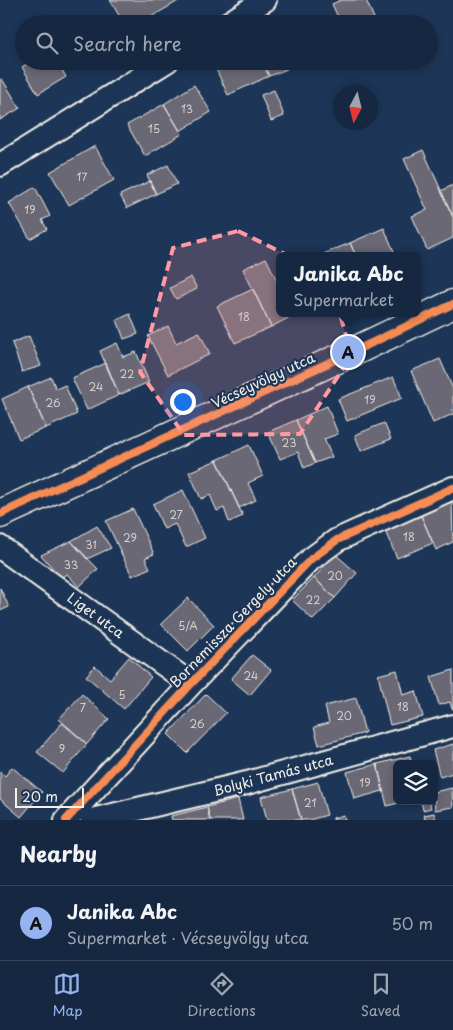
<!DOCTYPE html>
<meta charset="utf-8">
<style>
body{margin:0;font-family:"Playpen Sans",sans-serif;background:#23344c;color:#f1f3f6}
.controls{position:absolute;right:15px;bottom:15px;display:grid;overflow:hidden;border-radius:8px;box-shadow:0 2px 8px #0003}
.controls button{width:45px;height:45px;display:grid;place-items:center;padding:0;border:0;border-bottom:1px solid #35445a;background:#162841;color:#f1f3f6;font:25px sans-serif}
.compass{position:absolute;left:333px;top:85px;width:45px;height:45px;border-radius:50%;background:#162841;box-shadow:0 2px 8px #0003;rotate:187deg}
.scale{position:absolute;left:15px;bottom:12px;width:69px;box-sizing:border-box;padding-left:5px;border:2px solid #f4f1e8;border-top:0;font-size:14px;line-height:18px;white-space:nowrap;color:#f4f1e8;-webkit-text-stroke:4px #1d3557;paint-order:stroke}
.you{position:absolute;left:182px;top:401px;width:18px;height:18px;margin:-12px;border:4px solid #fff;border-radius:50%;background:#1a73e8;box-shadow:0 0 0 8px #1a73e833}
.badge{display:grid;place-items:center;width:32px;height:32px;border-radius:50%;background:#95b2f1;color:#111;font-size:16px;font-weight:700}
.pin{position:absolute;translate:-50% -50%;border:2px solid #fff;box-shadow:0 1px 5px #0006}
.popup{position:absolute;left:276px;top:252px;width:145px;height:65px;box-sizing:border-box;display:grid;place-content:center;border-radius:8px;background:#162841;filter:drop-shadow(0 1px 4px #0005);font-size:16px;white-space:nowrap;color:#9ea6b1}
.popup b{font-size:19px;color:#f1f3f6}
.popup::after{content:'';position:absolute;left:50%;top:100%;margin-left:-10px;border:10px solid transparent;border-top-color:#162841}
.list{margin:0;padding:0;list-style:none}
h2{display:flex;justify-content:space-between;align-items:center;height:65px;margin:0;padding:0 20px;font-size:21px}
h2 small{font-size:16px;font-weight:400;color:#9ea6b1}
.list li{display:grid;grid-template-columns:32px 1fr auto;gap:15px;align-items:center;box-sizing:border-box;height:75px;padding:0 20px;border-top:1px solid #35445a}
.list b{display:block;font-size:19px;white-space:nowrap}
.list p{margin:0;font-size:16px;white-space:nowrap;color:#9ea6b1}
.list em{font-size:16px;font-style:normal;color:#9ea6b1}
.icon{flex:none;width:28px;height:28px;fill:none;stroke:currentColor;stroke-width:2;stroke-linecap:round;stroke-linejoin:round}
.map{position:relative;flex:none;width:453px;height:820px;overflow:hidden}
.search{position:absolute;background:#162841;box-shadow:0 2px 8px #0003;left:15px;right:15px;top:15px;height:55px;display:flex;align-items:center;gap:12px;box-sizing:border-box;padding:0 18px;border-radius:28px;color:#9ea6b1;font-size:19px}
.sheet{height:140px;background:#162841}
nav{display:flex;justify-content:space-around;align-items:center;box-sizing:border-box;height:70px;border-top:1px solid #35445a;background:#162841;font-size:14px;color:#9ea6b1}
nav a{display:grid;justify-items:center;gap:2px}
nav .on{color:#95b2f1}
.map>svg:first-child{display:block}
.building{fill:#6b6875;stroke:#f4f1e8}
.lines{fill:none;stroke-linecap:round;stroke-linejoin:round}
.minor-casing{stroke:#f4f1e8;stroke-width:26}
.secondary-casing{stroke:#f4f1e8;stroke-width:31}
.minor{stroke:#1d3557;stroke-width:22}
.secondary{stroke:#1d3557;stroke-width:28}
.cycleway-casing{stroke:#1d3557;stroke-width:11}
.cycleway{stroke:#f68b52;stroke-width:8}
.marked{fill:#ff9aa2;fill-opacity:0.2;stroke:#ff9aa2;stroke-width:4;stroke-dasharray:10 6;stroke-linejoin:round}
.labels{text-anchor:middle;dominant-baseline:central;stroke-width:4.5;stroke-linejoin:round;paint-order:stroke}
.number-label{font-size:11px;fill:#d2cfcb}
.street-label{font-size:14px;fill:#f4f1e8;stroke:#1d3557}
</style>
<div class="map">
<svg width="453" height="820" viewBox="0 0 453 820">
<rect width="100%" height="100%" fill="#1d3557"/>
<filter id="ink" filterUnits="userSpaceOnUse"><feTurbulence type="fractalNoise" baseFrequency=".02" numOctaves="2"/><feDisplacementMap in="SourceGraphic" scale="10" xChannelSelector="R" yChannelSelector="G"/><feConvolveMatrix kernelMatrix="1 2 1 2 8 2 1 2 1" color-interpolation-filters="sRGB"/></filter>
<g filter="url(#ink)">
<path class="building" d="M110,0H180L139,24H124Z
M341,0H366L374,18L361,24H341L332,4Z
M100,17L105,24H89Z
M32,61H57L66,77L38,94L22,67Z
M228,61H262L269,76L228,95L215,67Z
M262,61H283L287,69L269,76Z
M2,79L20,108L0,120V80Z
M194,85L211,112L180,131L164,104Z
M274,90L284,116L271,121L261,95Z
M164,104L182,134L145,156L127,125Z
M95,146L114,180L69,205L50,172Z
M423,150L453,217V238L427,250L412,216L427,210L404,159Z
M168,165L177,184L156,194L147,175Z
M150,181L156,194L127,208L120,195Z
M453,185V217L441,191Z
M35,187L50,216L42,220L47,229L30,239L9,203Z
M384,228L396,256H356L350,243Z
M350,243L356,256H319Z
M266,258L279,285V313H298L271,327L243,269Z
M191,277L197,289L176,299L170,288Z
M253,289L271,327L235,343L217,306Z
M130,314L138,334L124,339L117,320Z
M168,326L176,343L199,332L210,354L168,375L148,336Z
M29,336L41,366L22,372L12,343Z
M117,343L123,357L136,352L149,382L119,395L100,351Z
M440,359L453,389V414L433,423L411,371Z
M106,363L119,395L87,410L72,378Z
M51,377L56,389L65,385L77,414L46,428L28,387Z
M393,377L402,398L347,421L338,399Z
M28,387L46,428L19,439L2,399Z
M327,406L338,434L324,439L332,457L315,463L296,420Z
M296,420L315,463L304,468L298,452L280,459L268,432Z
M384,423L391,439L361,451L355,435Z
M249,445L263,476L248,483L256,500L239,508L217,460Z
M217,460L243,516L229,522L224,508L217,511L210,495L201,499L189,472Z
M183,490L205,538L186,547L175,524L164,529L153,504Z
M452,500L453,542L436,550L420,513Z
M133,509L154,554L145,558L150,568L132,576L106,521Z
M420,513L433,543L397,558L384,529Z
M97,526L111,548L87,559L71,541Z
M71,541L98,569L79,587L67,574L61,578L41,555Z
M335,554L357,573L335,598L314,578Z
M314,578L335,598L313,620L292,600Z
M0,588L9,607L0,611Z
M188,598L214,625L188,651L161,624Z
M252,655L271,670L250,695L231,679Z
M129,657L151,677L124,709L86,676L95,666L110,679Z
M397,670L403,695L416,691L423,717L390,725L378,675Z
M453,670V709H452L450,702L439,705L431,677Z
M82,694L109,719L87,744L59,719Z
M206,694L226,713L187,753L168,734Z
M356,698L365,733L319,745L314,727L329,723L325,706Z
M62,723L87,744L63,773L37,752Z
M453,744V773L440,777L433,750Z
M410,756L412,764H397V801H406L387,806L377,764Z
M377,764L383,791L354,799L347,772Z
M12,767L42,792L21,817L0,799V772L5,776Z
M318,782L327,815L309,820H301L292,789Z
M452,788L453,807L435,810L434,792Z
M292,789L301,820H267L261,797Z
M238,799L243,820H210L207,807Z
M421,801H429L431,808L423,810Z
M207,807L210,820H172L171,816Z
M434,813L436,820H425L424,815Z
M344,815L345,820H333V818Z"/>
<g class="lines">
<g class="minor-casing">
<path id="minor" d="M227,24L265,0
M0,165L167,61
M0,547L191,684
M66,820L191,684L311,559L337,540L453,488
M92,820L247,783L453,726"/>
</g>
<g class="secondary-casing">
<path id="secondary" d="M0,514L361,348L453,304"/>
</g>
<use href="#minor" class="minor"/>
<use href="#secondary" class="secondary"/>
<g class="cycleway-casing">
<path id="cycleway" d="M0,514L361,348L453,304
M66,820L191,684L311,559L337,540L453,488"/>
</g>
<use href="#cycleway" class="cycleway"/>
</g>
</g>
<path class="marked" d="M238,231L328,275L352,355L300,434L184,435L140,372L173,248Z"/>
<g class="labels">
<g class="number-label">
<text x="187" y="108">13</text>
<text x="154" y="128">15</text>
<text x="82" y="176">17</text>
<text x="30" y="209">19</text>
<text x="244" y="316">18</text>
<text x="127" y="373">22</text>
<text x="96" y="386">24</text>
<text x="370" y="399">19</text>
<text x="53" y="402">26</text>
<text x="289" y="442">23</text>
<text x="176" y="514">27</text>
<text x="409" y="536">18</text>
<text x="130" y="537">29</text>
<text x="91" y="544">31</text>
<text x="71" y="564">33</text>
<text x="335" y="575">20</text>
<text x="313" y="599">22</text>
<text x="188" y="625">5/A</text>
<text x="251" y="675">24</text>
<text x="122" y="694">5</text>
<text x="403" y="706">18</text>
<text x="83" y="707">7</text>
<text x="344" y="715">20</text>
<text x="197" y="723">26</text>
<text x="62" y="748">9</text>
<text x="365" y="782">19</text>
<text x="310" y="802">21</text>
</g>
<g class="street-label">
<text transform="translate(263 380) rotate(-25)">Vécseyvölgy utca</text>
<text transform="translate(96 615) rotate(36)">Liget utca</text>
<text transform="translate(233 622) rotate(-46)">Bornemissza Gergely utca</text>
<text transform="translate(273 775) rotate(-15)">Bolyki Tamás utca</text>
</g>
</g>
</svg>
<div class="controls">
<button><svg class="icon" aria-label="layers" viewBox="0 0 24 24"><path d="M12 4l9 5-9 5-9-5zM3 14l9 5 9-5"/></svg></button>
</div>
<svg class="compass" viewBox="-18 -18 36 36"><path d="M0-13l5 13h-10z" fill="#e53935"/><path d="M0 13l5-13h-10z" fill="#9ea6b1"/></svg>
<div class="scale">20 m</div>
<div class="you"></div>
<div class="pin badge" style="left:348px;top:352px">A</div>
<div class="popup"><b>Janika Abc</b>Supermarket</div>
<div class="search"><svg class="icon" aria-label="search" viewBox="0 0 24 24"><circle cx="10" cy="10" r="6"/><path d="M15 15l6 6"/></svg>Search here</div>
</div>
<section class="sheet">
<h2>Nearby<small></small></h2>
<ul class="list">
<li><span class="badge">A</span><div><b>Janika Abc</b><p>Supermarket · Vécseyvölgy utca</p></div><em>50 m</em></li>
</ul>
</section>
<nav>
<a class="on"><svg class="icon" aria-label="map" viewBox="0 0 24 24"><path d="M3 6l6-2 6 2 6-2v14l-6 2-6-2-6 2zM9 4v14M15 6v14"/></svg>Map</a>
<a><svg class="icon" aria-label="directions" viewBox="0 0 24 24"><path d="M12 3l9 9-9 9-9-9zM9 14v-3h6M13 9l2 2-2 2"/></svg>Directions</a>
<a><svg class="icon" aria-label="saved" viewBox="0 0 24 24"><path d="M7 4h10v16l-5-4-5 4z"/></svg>Saved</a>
</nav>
